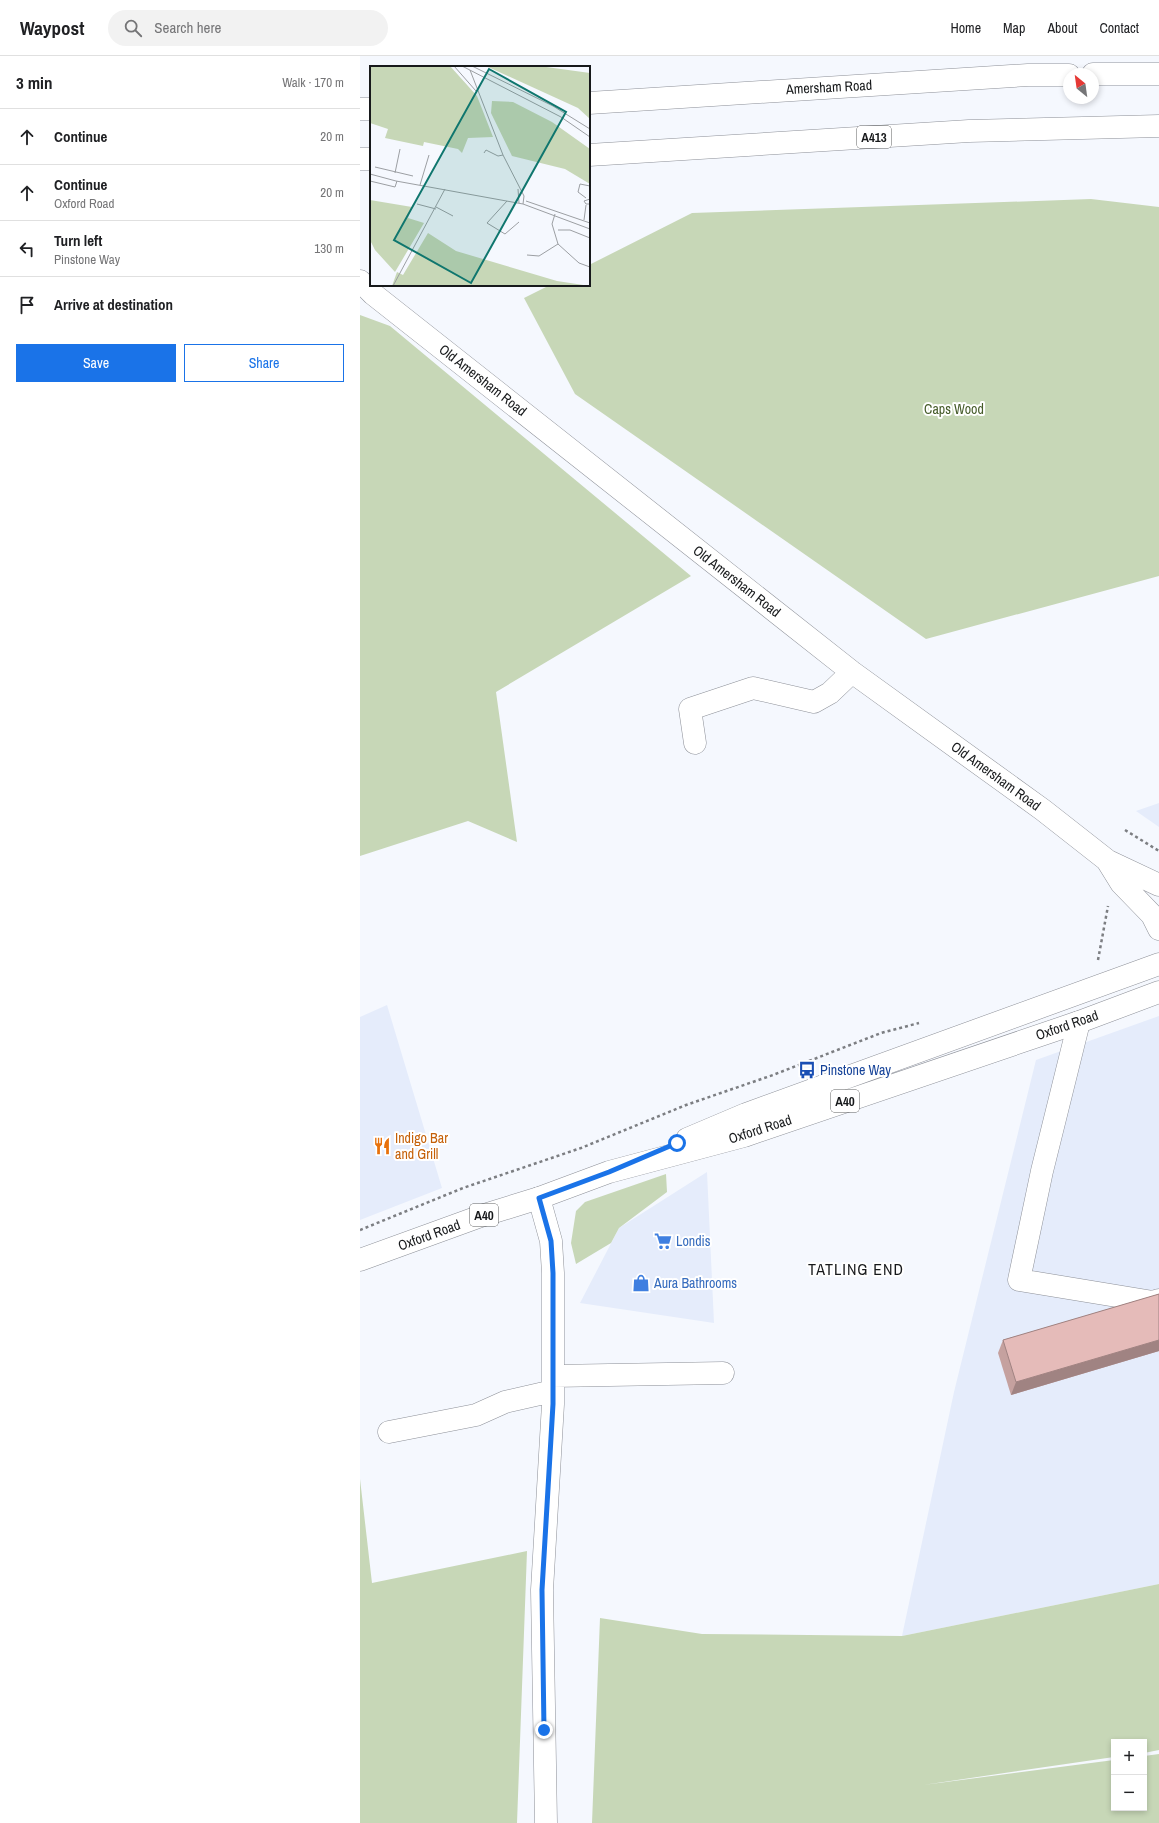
<!DOCTYPE html>
<meta charset="utf-8">
<style>
body{margin:0;font-family:"Archivo Narrow",sans-serif;background:#f2f2f2;color:#202124}
.controls{position:absolute;right:12px;bottom:12px;display:grid;overflow:hidden;border-radius:0px;box-shadow:0 2px 6px #0003}
.controls button{width:36px;height:36px;display:grid;place-items:center;padding:0;border:0;border-bottom:1px solid #e0e0e0;background:#fff;color:#202124;font:20px sans-serif}
.compass{position:absolute;left:703px;top:12px;width:36px;height:36px;border-radius:50%;background:#fff;box-shadow:0 2px 6px #0003;rotate:331deg}
.stop{position:absolute;width:12px;height:12px;margin:-9px;border:3px solid #1a73e8;border-radius:50%;background:#fff}
.stop.end{background:#1a73e8;border-color:#fff;box-shadow:0 1px 4px #0008}
.list{margin:0;padding:0;list-style:none}
h2{display:flex;justify-content:space-between;align-items:center;height:52px;margin:0;padding:0 16px;font-size:17px}
h2 small{font-size:13px;font-weight:400;color:#757577}
.list li{display:grid;grid-template-columns:26px 1fr auto;gap:12px;align-items:center;box-sizing:border-box;height:56px;padding:0 16px;border-top:1px solid #e0e0e0}
.list b{display:block;font-size:15px;white-space:nowrap}
.list p{margin:0;font-size:13px;white-space:nowrap;color:#757577}
.list em{font-size:13px;font-style:normal;color:#757577}
.actions{display:flex;gap:8px;padding:12px 16px}
.actions a{flex:1;padding:9px 0;border:1px solid #1a73e8;border-radius:0px;text-align:center;font-size:14px;color:#1a73e8}
.actions .main{background:#1a73e8;color:#fff}
.icon{flex:none;width:22px;height:22px;fill:none;stroke:currentColor;stroke-width:2;stroke-linecap:round;stroke-linejoin:round}
.map{position:relative;flex:none;width:799px;height:1767px;overflow:hidden}
header{display:flex;align-items:center;gap:24px;box-sizing:border-box;height:56px;padding:0 20px;background:#fff;border-bottom:1px solid #e0e0e0}
header strong{font-size:19px}
nav{display:flex;gap:22px;margin-inline-start:auto;font-size:14px}
.search{width:280px;height:36px;background:#f2f2f2;display:flex;align-items:center;gap:10px;box-sizing:border-box;padding:0 14px;border-radius:22px;color:#757577;font-size:15px}
main{display:flex}
aside{flex:1;background:#fff}
.map>svg:first-child{display:block}
.built{fill:#e5ecfb}
.green{fill:#c7d7b7}
.lines{fill:none;stroke-linecap:round;stroke-linejoin:round}
.minor-casing{stroke:#8d9098;stroke-width:23}
.major-casing{stroke:#8d9098;stroke-width:23}
.highway-casing{stroke:#8d9098;stroke-width:23}
.path{stroke:#7c7e82;stroke-width:2.5;stroke-dasharray:3 3;stroke-linecap:butt}
.minor{stroke:#fff;stroke-width:22}
.major{stroke:#fff;stroke-width:22}
.highway{stroke:#fff;stroke-width:22}
.wall{fill:#c5a19f}
.shaded-wall{fill:#a08382}
.building{fill:#e5bbb9;stroke:#a08382}
.route{stroke:#1a73e8;stroke-width:5}
.labels{text-anchor:middle;dominant-baseline:central;stroke-width:4;stroke-linejoin:round;paint-order:stroke}
.shield{fill:#fff;stroke:#5d5e5f;stroke-width:1}
.shield-label{font-size:13px;font-weight:bold;fill:#17191b}
.street-label{font-size:14px;fill:#17191b;stroke:#fff}
.park-label{font-size:14px;fill:#455b29;stroke:#fff}
.transit-label{font-size:14px;fill:#164399;stroke:#fff;text-anchor:start}
.food-label{font-size:14px;fill:#c56008;stroke:#fff;text-anchor:start}
.shop-label{font-size:14px;fill:#366cbe;stroke:#fff;text-anchor:start}
.quarter-label{font-size:16px;letter-spacing:1px;fill:#17191b;stroke:#fff}
.inset-road{fill:none;stroke:#9c9fa3;stroke-width:1}
.view{fill:#0f766e;fill-opacity:0.15;stroke:#0f766e;stroke-width:2}
.inset-edge{fill:none;stroke:#17191b;stroke-width:2}
</style>
<header>
<strong>Waypost</strong>
<div class="search"><svg class="icon" aria-label="search" viewBox="0 0 24 24"><circle cx="10" cy="10" r="6"/><path d="M15 15l6 6"/></svg>Search here</div>
<nav><a>Home</a><a>Map</a><a>About</a><a>Contact</a></nav>
</header>
<main>
<aside>
<h2>3 min<small>Walk · 170 m</small></h2>
<ul class="list">
<li><svg class="icon" aria-label="ahead" viewBox="0 0 24 24"><path d="M12 20V5M6 11l6-6 6 6"/></svg><div><b>Continue</b></div><em>20 m</em></li>
<li><svg class="icon" aria-label="ahead" viewBox="0 0 24 24"><path d="M12 20V5M6 11l6-6 6 6"/></svg><div><b>Continue</b><p>Oxford Road</p></div><em>20 m</em></li>
<li><svg class="icon" aria-label="left" viewBox="0 0 24 24"><path d="M17 20v-9H6M10 6l-5 5 5 5"/></svg><div><b>Turn left</b><p>Pinstone Way</p></div><em>130 m</em></li>
<li><svg class="icon" aria-label="arrive" viewBox="0 0 24 24"><path d="M6 21V4h12l-3 4 3 4H6"/></svg><div><b>Arrive at destination</b></div></li>
</ul>
<div class="actions"><a class="main">Save</a><a>Share</a></div>
</aside>
<div class="map">
<svg width="799" height="1767" viewBox="0 0 799 1767">
<rect width="100%" height="100%" fill="#f5f8fe"/>
<path class="built" d="M799,747V771L776,755Z
M27,949L82,1132L0,1164V961Z
M799,960V1528L542,1580L594,1336L676,1004Z
M347,1116L354,1267L220,1247L259,1172Z"/>
<path class="green" d="M731,143L799,151V520L566,583L215,338L164,242L190,229H229V209L332,157Z
M0,259L30,270L331,520L136,636L157,786L108,765L0,800Z
M306,1118L307,1136L259,1172L251,1187L216,1208L211,1187L216,1155L225,1146Z
M0,1423L12,1527L167,1495L157,1767H0Z
M799,1528V1694L784,1697V1686H754V1701L563,1729L754,1704V1752H784V1700L799,1698V1767H232L240,1562L342,1578L542,1580Z"/>
<g class="lines">
<g class="minor-casing">
<path id="minor" d="M0,225L13,238L492,616L683,754L748,805L799,829
M335,687L330,653L393,632L454,646L470,637L492,616
M748,806L761,827L792,859L799,873
M719,966L682,1115L659,1224L793,1246L799,1244
M179,1142L191,1185L193,1217V1348L182,1534L186,1767
M193,1320L363,1317
M29,1376L116,1359L145,1346L193,1335"/>
</g>
<g class="major-casing">
<path id="major" d="M327,1083L386,1058L799,908
M0,1204L121,1160L179,1142L249,1116L384,1080L719,966L799,936"/>
</g>
<g class="highway-casing">
<path id="highway" d="M733,18H799
M229,47L668,19H709
M0,53H11
M229,99L609,75L799,70
M0,103H11"/>
</g>
<path class="path" d="M765,774L799,795
M738,904L748,850
M0,1174L103,1132L221,1092L326,1049L413,1019L521,977L559,967"/>
<use href="#minor" class="minor"/>
<use href="#major" class="major"/>
<use href="#highway" class="highway"/>
</g>
<path class="wall" d="M799,1238V1295L651,1339L638,1297L643,1284Z"/>
<path class="shaded-wall" d="M799,1284V1295L651,1339L656,1326Z"/>
<path class="building" d="M799,1238V1284L656,1326L643,1284Z"/>
<g class="lines">
<path class="route" d="M184,1674L182,1534L193,1348V1217L191,1185L179,1142L249,1116L317,1087"/>
</g>
<defs>
<g id="bus-bare" transform="scale(1.38)"><path d="M-5-6H5V4H4V6H2V4H-2V6H-4V4H-5ZM-3.5-4V0h7V-4ZM-3.5 1.2v1.5H-2V1.2ZM2 1.2v1.5H3.5V1.2Z" fill="#1a4fb4" stroke="#fff" stroke-width="2.5" paint-order="stroke"/></g>
<g id="restaurant-bare" transform="scale(1.38)"><path d="M-5-6h1v4h1v-4h1v4h1v-4h1v5L-1.5 .5V6h-2V.5L-5-1ZM5-6V6H3V1.5H1.5Q1.5-4 5-6Z" fill="#e8710a" stroke="#fff" stroke-width="2.5" paint-order="stroke"/></g>
<g id="supermarket-bare" transform="scale(1.38)"><path d="M-6-5.5h2.5l.6 2H6L4.5 2H-2.5L-4.4-4H-6ZM-1.5 3.2a1.3 1.3 0 1 0 .1 0ZM3 3.2a1.3 1.3 0 1 0 .1 0Z" fill="#3f7fe0" stroke="#fff" stroke-width="2.5" paint-order="stroke"/></g>
<g id="shop-bare" transform="scale(1.38)"><path d="M-5-2.5h2.3a2.7 3.5 0 0 1 5.4 0H5L5.5 6h-11ZM-1.5-2.5h3a1.5 2.3 0 0 0-3 0Z" fill="#3f7fe0" stroke="#fff" stroke-width="2.5" paint-order="stroke"/></g>
</defs>
<g fill-rule="evenodd">
<use href="#bus-bare" x="447" y="1014"/>
<use href="#restaurant-bare" x="22" y="1090"/>
<use href="#supermarket-bare" x="303" y="1185"/>
<use href="#shop-bare" x="281" y="1227"/>
</g>
<g class="labels">
<g class="shield">
<rect x="497" y="70" width="34" height="22" rx="3"/>
<rect x="471" y="1034" width="28" height="22" rx="3"/>
<rect x="110" y="1148" width="28" height="22" rx="3"/>
</g>
<g class="shield-label">
<text x="514" y="81">A413</text>
<text x="485" y="1045">A40</text>
<text x="124" y="1159">A40</text>
</g>
<g class="street-label">
<text transform="translate(469 31) rotate(-3)">Amersham Road</text>
<text transform="translate(123 324) rotate(38)">Old Amersham Road</text>
<text transform="translate(377 525) rotate(38)">Old Amersham Road</text>
<text transform="translate(636 720) rotate(36)">Old Amersham Road</text>
<text transform="translate(707 969) rotate(-19)">Oxford Road</text>
<text transform="translate(400 1073) rotate(-18)">Oxford Road</text>
<text transform="translate(69 1179) rotate(-20)">Oxford Road</text>
</g>
<g class="park-label">
<text x="594" y="353">Caps Wood</text>
</g>
<g class="transit-label">
<text x="460" y="1014">Pinstone Way</text>
</g>
<g class="food-label">
<text x="35" y="1082">Indigo Bar<tspan x="35" dy="16">and Grill</tspan></text>
</g>
<g class="shop-label">
<text x="316" y="1185">Londis</text>
<text x="294" y="1227">Aura Bathrooms</text>
</g>
<g class="quarter-label">
<text x="496" y="1213">TATLING END</text>
</g>
</g>
<g transform="translate(10 10)">
<rect width="220" height="220" fill="#f5f8fe"/>
<path d="M0,0H80L107,30L123,71L98,72L92,87L88,83L54,76L53,80L15,72L18,63L0,57ZM116,0H169L220,7V53L208,42ZM122,35L143,36L182,56L220,83V118L195,103L142,90L121,47ZM0,134L42,141L38,152L54,157L25,206L5,184L0,174ZM58,167L86,185L187,215L220,220H22L27,206L33,209Z" fill="#c7d7b7"/>
<path class="inset-road" d="M84,0L106,25M92,0L191,51L220,71M102,0L183,40L220,63M100,4L133,89L154,130L153,138M114,87L116,84L128,90L133,89M5,101L43,110M25,107L30,83M0,108L26,115L153,138L220,163M0,115L25,121L27,115M50,119L59,89M148,123L149,137M216,132L208,126L210,118L220,120M220,133L214,135L216,138H220M137,135L117,157L135,168L149,156M156,135L220,157M47,138L66,143M66,141L83,150M185,148L182,158L188,178L209,197L220,201M214,154L216,139M188,164H200L220,172M157,189L169,190L188,178M23,220L75,123"/>
<path class="view" d="M119,3L196,46L101,217L24,174Z"/>
<rect width="220" height="220" class="inset-edge"/>
</g>
</svg>
<div class="controls">
<button>+</button>
<button>−</button>
</div>
<svg class="compass" viewBox="-18 -18 36 36"><path d="M0-13l5 13h-10z" fill="#e53935"/><path d="M0 13l5-13h-10z" fill="#757577"/></svg>
<div class="stop" style="left:317px;top:1087px"></div>
<div class="stop end" style="left:184px;top:1674px"></div>
</div>
</main>
